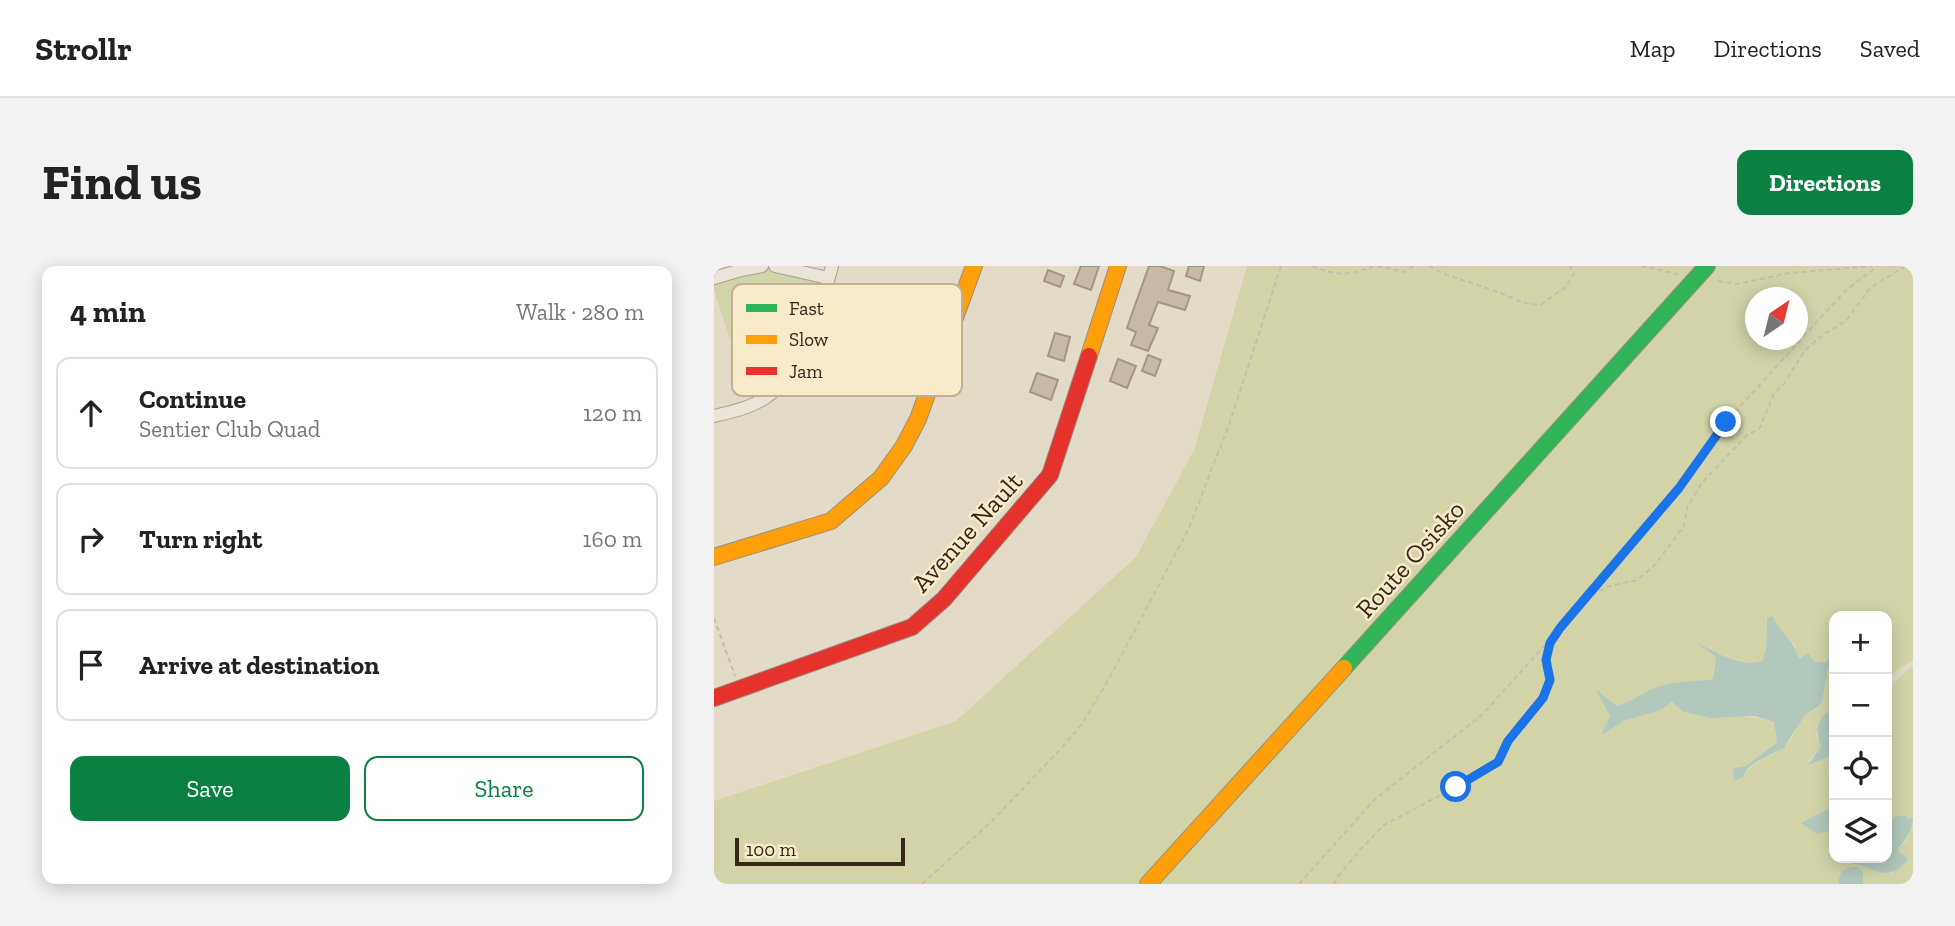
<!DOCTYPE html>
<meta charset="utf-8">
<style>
body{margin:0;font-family:"Zilla Slab",serif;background:#f2f2f2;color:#222}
.controls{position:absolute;right:21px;bottom:21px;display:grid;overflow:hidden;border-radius:14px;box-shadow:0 4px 18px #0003}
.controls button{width:63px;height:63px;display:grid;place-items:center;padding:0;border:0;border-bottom:2px solid #e0e0e0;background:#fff;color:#222;font:35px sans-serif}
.compass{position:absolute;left:1031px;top:21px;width:63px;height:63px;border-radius:50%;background:#fff;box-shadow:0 4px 18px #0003;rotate:35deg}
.scale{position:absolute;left:21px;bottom:18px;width:170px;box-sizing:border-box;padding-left:7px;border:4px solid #35281a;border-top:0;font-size:19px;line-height:24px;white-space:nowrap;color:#35281a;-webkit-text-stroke:5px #f7ebca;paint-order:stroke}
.stop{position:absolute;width:21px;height:21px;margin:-16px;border:5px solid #1a73e8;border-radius:50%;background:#fff}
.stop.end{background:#1a73e8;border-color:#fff;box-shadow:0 2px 7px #0008}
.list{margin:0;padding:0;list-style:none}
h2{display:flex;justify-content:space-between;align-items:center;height:91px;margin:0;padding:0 28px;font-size:30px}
h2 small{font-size:23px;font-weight:400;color:#767676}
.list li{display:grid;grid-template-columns:46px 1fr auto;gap:21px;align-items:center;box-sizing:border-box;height:112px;margin:0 14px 14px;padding:0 14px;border:2px solid #e0e0e0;border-radius:14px}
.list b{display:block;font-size:26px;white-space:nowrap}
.list p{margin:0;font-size:23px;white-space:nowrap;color:#767676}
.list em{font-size:23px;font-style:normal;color:#767676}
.actions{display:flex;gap:14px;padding:21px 28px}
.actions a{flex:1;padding:16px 0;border:2px solid #0b8043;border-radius:14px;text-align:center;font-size:24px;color:#0b8043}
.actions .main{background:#0b8043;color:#fff}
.icon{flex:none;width:38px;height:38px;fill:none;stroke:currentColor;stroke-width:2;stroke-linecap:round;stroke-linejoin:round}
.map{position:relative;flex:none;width:1199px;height:618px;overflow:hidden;border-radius:14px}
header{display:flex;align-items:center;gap:42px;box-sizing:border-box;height:98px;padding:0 35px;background:#fff;border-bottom:2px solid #e0e0e0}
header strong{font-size:33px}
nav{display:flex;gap:38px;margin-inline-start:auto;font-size:24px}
.intro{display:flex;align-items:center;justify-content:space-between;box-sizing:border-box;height:168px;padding:0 42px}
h1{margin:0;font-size:49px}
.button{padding:18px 32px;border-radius:14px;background:#0b8043;color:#fff;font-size:24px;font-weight:700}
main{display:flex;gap:42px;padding:0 42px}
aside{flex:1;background:#fff;border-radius:14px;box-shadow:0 4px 18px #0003}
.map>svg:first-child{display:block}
.green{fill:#d2d4a8;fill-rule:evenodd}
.water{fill:#b3c8bc}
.building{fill:#c8b9a8;stroke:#a39687;stroke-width:2}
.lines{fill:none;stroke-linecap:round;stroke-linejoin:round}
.street-casing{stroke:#a7a091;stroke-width:14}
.fast-casing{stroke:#978f81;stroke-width:18}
.slow-casing{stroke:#978f81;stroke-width:18}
.jam-casing{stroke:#978f81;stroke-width:18}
.path{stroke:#c3bcb1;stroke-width:2;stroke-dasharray:5 3.5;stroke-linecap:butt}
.street{stroke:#ebe5d9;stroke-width:12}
.fast{stroke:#30b455;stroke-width:16}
.slow{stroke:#ff9f0a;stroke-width:16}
.jam{stroke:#e5322d;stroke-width:16}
.route{stroke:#1a73e8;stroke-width:9}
.labels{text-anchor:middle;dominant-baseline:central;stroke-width:5;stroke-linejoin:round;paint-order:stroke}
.street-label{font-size:26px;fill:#35281a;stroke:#f7ebca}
.key{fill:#f7ebca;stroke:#bdb095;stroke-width:2}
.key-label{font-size:19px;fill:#35281a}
</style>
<header>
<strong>Strollr</strong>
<nav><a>Map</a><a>Directions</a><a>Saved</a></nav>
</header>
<div class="intro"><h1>Find us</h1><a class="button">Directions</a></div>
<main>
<aside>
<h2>4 min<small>Walk · 280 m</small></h2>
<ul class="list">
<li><svg class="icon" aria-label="ahead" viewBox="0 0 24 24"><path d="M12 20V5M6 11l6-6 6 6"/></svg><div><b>Continue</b><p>Sentier Club Quad</p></div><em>120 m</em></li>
<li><svg class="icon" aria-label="right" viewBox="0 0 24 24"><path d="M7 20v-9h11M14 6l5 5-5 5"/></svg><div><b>Turn right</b></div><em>160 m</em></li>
<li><svg class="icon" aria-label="arrive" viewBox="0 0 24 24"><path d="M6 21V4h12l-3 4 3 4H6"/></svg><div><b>Arrive at destination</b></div></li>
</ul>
<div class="actions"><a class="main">Save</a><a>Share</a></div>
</aside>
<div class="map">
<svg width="1199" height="618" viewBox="0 0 1199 618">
<rect width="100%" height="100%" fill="#e3dbc7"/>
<path class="green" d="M48,0H61L114,12L79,100L37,139L0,24V12Z
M533,0H1199V394L1173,411V350H1120V392L1119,385L1112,396H1101L1094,387L1085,394L1081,379L1053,352L1052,382L1048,395C1026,401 1006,387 985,378L1003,391L1000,400L999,413C979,416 957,414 938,423C926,428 917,436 903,440L882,425L896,450L889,465L890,469L910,455L947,444L958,436C993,459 1023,444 1060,456L1063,475L1032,500L1020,502L1029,511C1038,495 1053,493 1068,483C1078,477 1082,461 1089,452C1092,447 1098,446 1102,443C1115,431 1106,410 1120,399V441L1113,445L1102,469L1107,480L1094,496L1100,497L1120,489V496L1115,498L1114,504L1120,519V540L1088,557L1115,565L1120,573V592H1129L1137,598L1177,608L1195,593L1186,587L1184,582L1192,576L1199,559V618H1149V606L1143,601H1136L1124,614L1125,618H0V535L242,455L422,291L480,184ZM1042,32H1084V74H1042Z
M1199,400V551L1173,559V426L1181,415Z"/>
<path class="water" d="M1058,350C1067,368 1080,374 1085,393L1094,387L1101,396H1112L1119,384L1120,399L1114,404L1108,435L1104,441L1091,449L1070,482L1044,495L1034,502L1029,511L1020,515L1019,502L1032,500L1063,476L1060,456L1041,450L997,452L970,446L958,436L947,444L910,455L889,469V465L896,450L881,423L903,440C917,436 926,428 938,423C957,414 979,416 999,413L1002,391L981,376C1002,385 1025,402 1048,395L1052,382L1053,352Z
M1120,441V489L1094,499L1107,480C1100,463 1104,451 1120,441Z
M1120,540V573L1115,565L1103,568L1087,557Z
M1190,549L1195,553L1199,551C1199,562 1193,574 1184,582L1186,587L1195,593C1177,613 1171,608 1148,600C1142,598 1137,598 1131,595L1129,592H1173V559L1176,558L1181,551Z
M1136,601H1143L1149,606V618H1125L1124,614L1128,605Z"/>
<path class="building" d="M367,0H385L377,24L360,18Z
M435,0H446L460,5L454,24L476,30L471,44L444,36L435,59L444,62L434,85L417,79L422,66L413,62Z
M475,0H490L486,15L472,10Z
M334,4L350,10L346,21L330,15Z
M341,67L356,71L350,95L334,90Z
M434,89L447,94L441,110L428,105Z
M404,93L422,100L413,122L396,115Z
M323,107L344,114L337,134L316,126Z"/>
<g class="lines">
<g class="street-casing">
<path id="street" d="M61,0L114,12
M0,12L27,4L48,0
M0,150C17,146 36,142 51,132C89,107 107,42 118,0"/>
</g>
<g class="fast-casing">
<path id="fast" d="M630,402L993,0"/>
</g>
<g class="slow-casing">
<path id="slow" d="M375,90L404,0
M0,291L117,255L167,212L190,180L204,153L260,0
M434,618L630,402"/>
</g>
<g class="jam-casing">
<path id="jam" d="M0,432L198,361L230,333L336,209L375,90"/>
</g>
<path class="path" d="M598,0C621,10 636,10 659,0
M663,0L690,6L700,0
M715,0C735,12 756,15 778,24C795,30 807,38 826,39L852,21L860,8L856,0
M927,0L964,8
M1004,15L1024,18L1075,7L1159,0
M872,332L965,222L1012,156L1131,25L1164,0
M0,352L21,410
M849,358L857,349
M208,618L276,557L345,485L368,458L397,409L475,262L516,156L567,0
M585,618L661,533L768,449L841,368
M620,618L625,609L646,584L670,559L742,521L784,496L794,475L829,432L836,414L832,394L836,377L851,353L869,335L892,321L923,314L940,300L970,260L973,242L987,218L1032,170L1046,162L1060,127L1070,118L1091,84L1110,68L1132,55L1156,22L1192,0"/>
<use href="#street" class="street"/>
<use href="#fast" class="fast"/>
<use href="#slow" class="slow"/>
<use href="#jam" class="jam"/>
</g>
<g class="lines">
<path class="route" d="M742,521L784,496L794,475L829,432L836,414L832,394L836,377L846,362L965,222L1012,156"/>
</g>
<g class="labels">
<g class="street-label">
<text transform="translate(253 266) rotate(-48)">Avenue Nault</text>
<text transform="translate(696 293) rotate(-48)">Route Osisko</text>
</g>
</g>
<rect x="18" y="18" width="230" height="112" rx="10" class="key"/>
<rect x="32" y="38" width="31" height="8" fill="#30b455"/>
<rect x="32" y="69" width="31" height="9" fill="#ff9f0a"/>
<rect x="32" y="101" width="31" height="8" fill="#e5322d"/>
<g class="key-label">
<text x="75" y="49">Fast</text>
<text x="75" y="80">Slow</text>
<text x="75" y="112">Jam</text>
</g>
</svg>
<div class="controls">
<button>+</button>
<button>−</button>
<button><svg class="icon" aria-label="locate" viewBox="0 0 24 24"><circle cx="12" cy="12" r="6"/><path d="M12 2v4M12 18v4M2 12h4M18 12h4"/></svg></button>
<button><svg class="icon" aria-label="layers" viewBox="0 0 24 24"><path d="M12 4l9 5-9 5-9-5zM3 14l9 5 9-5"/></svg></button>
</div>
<svg class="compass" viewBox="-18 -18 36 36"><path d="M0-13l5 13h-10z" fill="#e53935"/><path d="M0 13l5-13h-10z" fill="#767676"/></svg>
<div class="scale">100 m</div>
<div class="stop" style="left:742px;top:521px"></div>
<div class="stop end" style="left:1012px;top:156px"></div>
</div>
</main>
